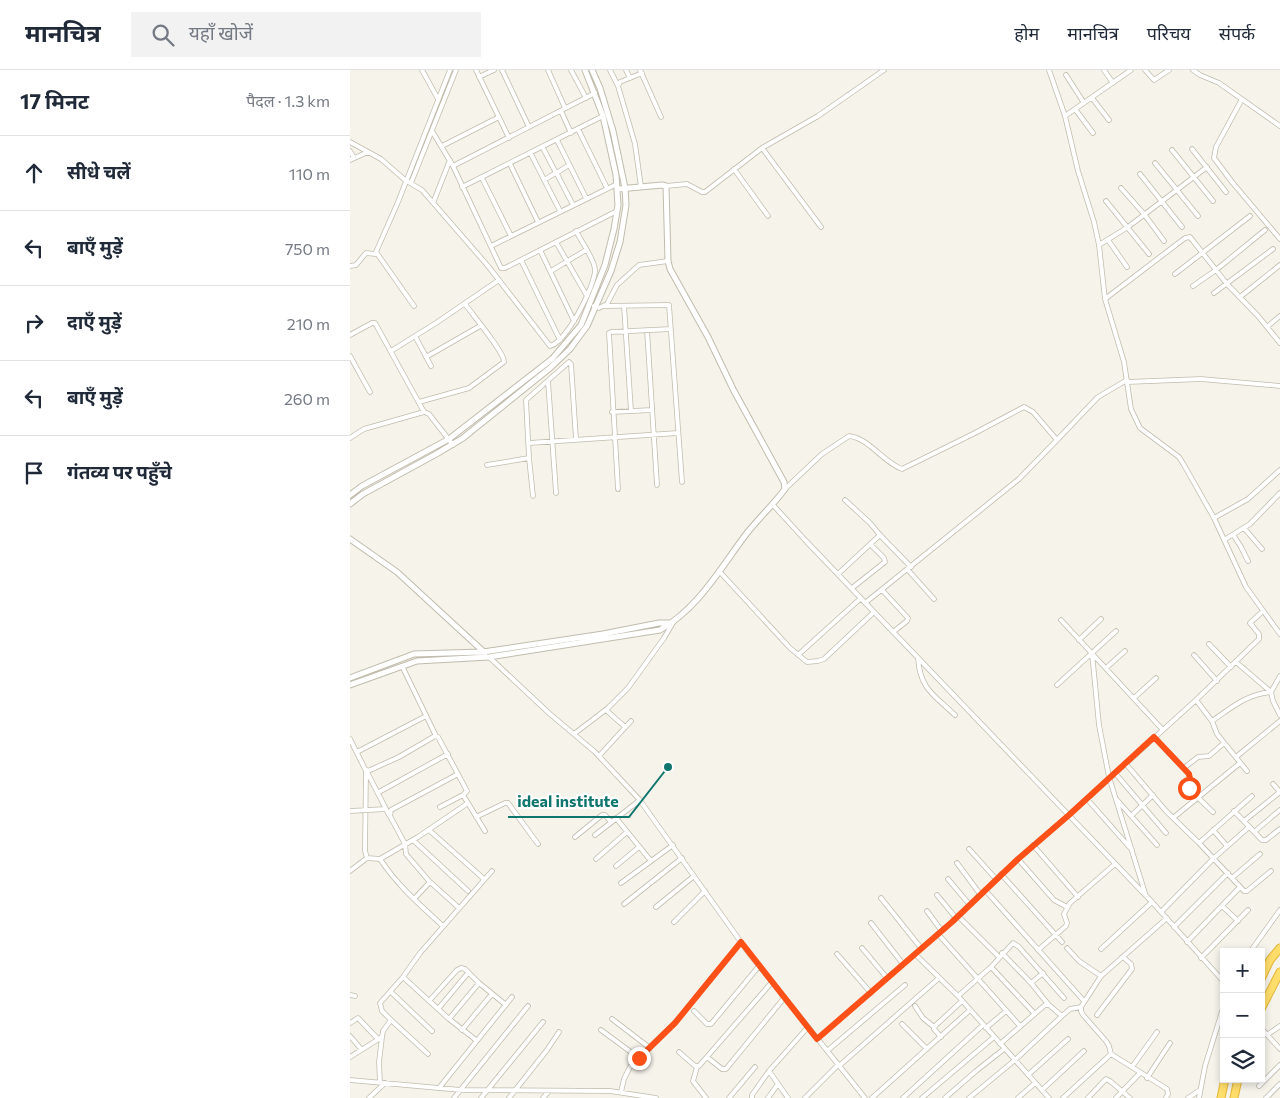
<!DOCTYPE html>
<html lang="hi">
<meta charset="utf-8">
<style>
body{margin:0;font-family:Commissioner,"Noto Sans Devanagari",sans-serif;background:#f2f2f3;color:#1f2937}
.controls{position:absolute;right:15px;bottom:15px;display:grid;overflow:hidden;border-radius:0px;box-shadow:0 2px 8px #0003}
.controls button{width:45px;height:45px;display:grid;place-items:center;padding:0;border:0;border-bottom:1px solid #e0e1e3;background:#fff;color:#1f2937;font:25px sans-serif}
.stop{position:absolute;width:15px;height:15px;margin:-11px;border:4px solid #ff5117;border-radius:50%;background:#fff}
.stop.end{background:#ff5117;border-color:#fff;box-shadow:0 1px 5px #0008}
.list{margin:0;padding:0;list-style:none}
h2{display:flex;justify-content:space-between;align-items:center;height:65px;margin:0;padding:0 20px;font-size:21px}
h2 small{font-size:16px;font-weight:400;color:#747a83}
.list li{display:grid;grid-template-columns:32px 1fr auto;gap:15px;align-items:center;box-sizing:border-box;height:75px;padding:0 20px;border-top:1px solid #e0e1e3}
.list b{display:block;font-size:19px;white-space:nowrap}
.list em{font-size:16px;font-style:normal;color:#747a83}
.icon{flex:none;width:28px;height:28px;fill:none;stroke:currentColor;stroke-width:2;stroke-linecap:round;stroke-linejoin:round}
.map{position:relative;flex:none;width:930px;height:1028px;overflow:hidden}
header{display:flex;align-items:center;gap:30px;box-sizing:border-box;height:70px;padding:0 25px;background:#fff;border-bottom:1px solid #e0e1e3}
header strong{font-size:24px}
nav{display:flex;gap:28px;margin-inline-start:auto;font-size:18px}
.search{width:350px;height:45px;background:#f2f2f3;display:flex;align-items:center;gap:12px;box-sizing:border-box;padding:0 18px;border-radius:0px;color:#747a83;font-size:19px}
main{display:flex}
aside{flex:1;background:#fff}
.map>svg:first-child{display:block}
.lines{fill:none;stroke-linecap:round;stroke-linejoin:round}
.minor-casing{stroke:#c1bcac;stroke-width:5.5}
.tertiary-casing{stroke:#c1bcac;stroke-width:7}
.motorway-casing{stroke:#e3b536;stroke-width:9}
.minor{stroke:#fff;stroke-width:4}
.tertiary{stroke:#fff;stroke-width:5}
.motorway{stroke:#ffdd6b;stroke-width:7}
.route{stroke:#ff5117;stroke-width:6}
.leader{fill:none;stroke:#0f766e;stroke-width:2}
.callout-dot{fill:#0f766e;stroke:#fff;stroke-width:2}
.callout-label{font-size:16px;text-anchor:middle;font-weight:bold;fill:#0f766e;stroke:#fff;stroke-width:4.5;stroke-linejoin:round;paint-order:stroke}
</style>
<header>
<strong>मानचित्र</strong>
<div class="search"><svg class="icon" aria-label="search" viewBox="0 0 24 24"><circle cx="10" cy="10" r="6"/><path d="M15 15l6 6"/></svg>यहाँ खोजें</div>
<nav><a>होम</a><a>मानचित्र</a><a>परिचय</a><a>संपर्क</a></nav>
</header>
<main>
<aside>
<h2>17 मिनट<small>पैदल · 1.3 km</small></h2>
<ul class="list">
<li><svg class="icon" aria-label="ahead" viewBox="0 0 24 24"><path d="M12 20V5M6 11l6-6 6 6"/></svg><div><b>सीधे चलें</b></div><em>110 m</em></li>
<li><svg class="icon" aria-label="left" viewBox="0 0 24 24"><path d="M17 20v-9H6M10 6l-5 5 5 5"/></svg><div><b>बाएँ मुड़ें</b></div><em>750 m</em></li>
<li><svg class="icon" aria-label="right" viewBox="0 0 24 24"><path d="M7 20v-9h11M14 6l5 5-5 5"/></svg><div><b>दाएँ मुड़ें</b></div><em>210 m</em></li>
<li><svg class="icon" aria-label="left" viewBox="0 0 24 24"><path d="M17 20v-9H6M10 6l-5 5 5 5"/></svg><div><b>बाएँ मुड़ें</b></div><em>260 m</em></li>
<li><svg class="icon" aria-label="arrive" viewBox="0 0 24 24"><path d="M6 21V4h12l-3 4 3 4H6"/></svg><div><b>गंतव्य पर पहुँचे</b></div></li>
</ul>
</aside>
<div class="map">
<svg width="930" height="1028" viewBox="0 0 930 1028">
<rect width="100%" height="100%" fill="#f5f3ea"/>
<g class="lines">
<g class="minor-casing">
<path id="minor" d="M72,0L88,29
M126,0L159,68
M152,0L179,57
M198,0L215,38
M221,0L236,28
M260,0L268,16
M276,0L280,8
M290,0L311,47
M699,0L715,46L728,101L744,152L749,175L755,229L774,292L781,339L790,358L829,387L834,395L864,448L896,517L930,564
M754,0L763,13
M795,0L804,10L819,0
M843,0L850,5L869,13L930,56
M716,5L734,33
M129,7L144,0
M742,28L759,50
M892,29L866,77L864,88L882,112L930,169
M725,39L743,63
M211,41L221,63
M715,46L781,0
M228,59L257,118
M82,61L103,96L151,198H155L267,141
M207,70L236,128
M0,72L31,89L55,110L72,120L138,196L200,276C216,273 245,216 245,200C245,190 231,171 226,161
M92,76L149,47
M193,78L205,101
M412,78L471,157
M842,79L876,122
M822,80L863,131
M0,81L4,88
M181,84L210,141
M0,90L18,82
M805,93L848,146
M160,94L188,152
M103,96L245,23
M384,99L418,146
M208,102L219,95
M207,104L223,135
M790,104L832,157
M132,108L161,166
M194,110L204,104
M61,113L106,0
M316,116L337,114L352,122H355L412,78L468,46L534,0
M112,117L253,46
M291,117L285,74L268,16L270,12L292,3
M771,118L794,144L814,171
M756,131L799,184
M83,133L100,90
M758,170L777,197
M206,172L237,226
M749,175L778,157L857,97
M141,176L267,114
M190,180L224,251
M171,190L210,270
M0,196L6,195L16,183L26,184
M201,201L236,180
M825,204L900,146
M843,216L866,200L915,160
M864,223L923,179
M890,227L930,195
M755,229L835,168L840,167L877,214L908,246L930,273
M64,236L26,182L48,132L100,0
M244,236L249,238L257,234L267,215L289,195L318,191
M254,236L319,235L332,412
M274,236L281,341
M917,257L930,246
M297,260L307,415
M0,265L22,253H25L74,342
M65,266L81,296
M41,281L86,253L149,210
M0,286L20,322
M76,287L130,256
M198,311L206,423
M777,312L851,309L930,316
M69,332L119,318L154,292C155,283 122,244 115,234
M262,342L302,340
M0,368L14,359L74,342L79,344L103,375
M179,373L328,363
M137,395L179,388
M436,418L472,384L499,366C519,368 534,393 552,399L623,364L674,337L683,342L707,370L748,327L777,310
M268,419L259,263L261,262L321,259
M183,426L179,388L176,330L219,292L221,294L226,369
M423,435L456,471L802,832L874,912
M864,448L898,429L930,400
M894,458L912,479
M530,465L561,497
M884,466L891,477L898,491
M874,470L900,454L930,423
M558,500L584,529
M369,501L440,578L457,592L468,591L474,589L524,542
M488,504L530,465L520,453L495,430
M502,518L535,492L534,488L521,475
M532,520L558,548L557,551L543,562
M515,533L669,409L707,370
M711,550L812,659
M729,570L751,549
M859,574L881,597
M742,583L749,655L759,707L795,823
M448,585L511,528
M844,585L867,611
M139,587L200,644L245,682L289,729L398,882L515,1028
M568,588C570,619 584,625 605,645
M886,592L921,622
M52,596L86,666
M756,598L775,581
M930,606L921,622L923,631L930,645
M707,615L766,561
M784,628L806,608
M846,630L862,651L867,664L897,701
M256,640L275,657
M862,651C881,638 897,624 921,622
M224,664L258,638L278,618L314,568L324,551
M804,667L839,704L840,709L838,714L839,719L863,742
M0,669L15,699L18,701L49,687L85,666L88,667L117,721L113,725L90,737
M7,682L76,646
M249,686L281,651
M886,687L930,651
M775,693L816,741L849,773L894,821H897L921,801
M834,698L848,687L859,686L874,673
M16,700L15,781L17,788L30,789L68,767L118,733
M17,702L39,745
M765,703L816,763
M108,704L41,740L40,746L55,774L56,784L79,811L109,838
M29,722L98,684
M113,725L135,761
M737,729L782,780
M767,730L807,775
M0,741L36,739
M884,741L912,770H916L930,759
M782,745L803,725
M126,747L155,733H158L188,774
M266,748L301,791
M823,748L890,693
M894,751L930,722L923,714
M79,760L134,809
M863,760L877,776
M904,762L930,740
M245,765L290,730
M225,767L252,745H255L261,752
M63,770L118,821
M849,773L902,726
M683,775L728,827
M619,779L646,809
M30,789C47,815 70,835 93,856
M246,789L277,762
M668,789L704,830L717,837
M607,793L630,824
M266,796L289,777
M0,801L17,788
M651,804L712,872
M882,808L910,784
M598,809L619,834
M271,813L323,775
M635,820L734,931
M587,825L606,848
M531,828L571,878
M64,829L80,812
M274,834L332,788
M872,836L888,851
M306,837L344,806
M577,841L591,860
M811,842L864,788L899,757
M608,846L649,887
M324,852L355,821
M521,853L553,894
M824,857L878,803
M588,864L670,956
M837,872L890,817
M512,878L537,908
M717,878L729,891L751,906
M751,879L802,832
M688,880L716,856L717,853L714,844L720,833L765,794
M900,882L930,840
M652,883L681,913L693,903
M487,884L521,923
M851,888L898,840
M641,897L684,943
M53,907L99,949L126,970
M681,913L698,934
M41,922L82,961
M0,925L5,926
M608,926L641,897L663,873L669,877L714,928
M79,931L107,900L111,898L115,899L129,913L156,935
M565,936L573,948L584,957
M88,939L118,903
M344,941L357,954H361L409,896
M747,945L782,899L781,894L773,887
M99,949L129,913
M262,949L300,978
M41,950L78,984
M0,953L8,948L28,969
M552,954L577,979
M636,958L656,941
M911,958L930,979
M112,960L142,924
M251,960L289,988
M917,965L930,956
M0,966L11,979
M591,967L584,959L585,956L612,931
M467,969L565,884
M650,974L695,935H699L712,946L720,939L731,937
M477,981L555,915
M329,982L345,996H349L422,912
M761,984L759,976L756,971L733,945L731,941V937L751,906L817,848
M0,987L32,967L33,961L41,950L32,941L30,933L53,907L70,883L142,801
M357,987L372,999H376L434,928
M489,996L589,908
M347,997L343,1011L356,1028
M782,997L807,962
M419,1001L438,1028
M678,1005L718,969
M797,1008L820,973
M0,1010L111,1020L260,1021L306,1028
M30,1013L29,992L32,967
M909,1016L930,995
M89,1018L162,927
M692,1020L734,981
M271,1022L274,1009L280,997L325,953L391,872
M19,1028L35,1013
M104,1028L178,936
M131,1028L193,952
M159,1028L197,980L209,962
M193,1028L199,1021
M379,1028L405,997
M402,1028V1025L419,1001L458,957
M418,1028L428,1014
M455,1028L488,995
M522,1028L620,940
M553,1028L633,955
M572,1028L644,967
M595,1028L626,1001L654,979
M619,1028L665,990L712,946
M668,1028L685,1013
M699,1028L608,926L565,884L602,852L668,789L719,745L846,630L909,569V564L900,553L913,541
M713,1028L761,984L817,1019L818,1024L816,1028
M738,1028L756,1009L760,1011L780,1028
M766,1028L790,1003
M838,1028L850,1020
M849,1028L855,996L874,935
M916,1028L930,1014"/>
</g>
<g class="tertiary-casing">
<path id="tertiary" d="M0,425L12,416L99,369L202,289L231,255L255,195L264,159L268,135L266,105L253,46L235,0
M0,434L13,424L88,383L113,368L200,298L220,279L237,256L261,201L270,172L276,135L275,118L263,61L250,18L242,0
M0,469L47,502L135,583
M0,608L64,584L133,582L253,564L309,553H321
M0,615L67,591L139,587L310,560C349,538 371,497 397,463C409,448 423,435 435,419L434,412L384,321L358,267L320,199L318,191L316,116L312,115L268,119"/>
</g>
<g class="motorway-casing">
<path id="motorway" d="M911,909L920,890L930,878
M911,939L930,902
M871,1028L875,1009
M884,1028L888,1009"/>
</g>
<use href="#minor" class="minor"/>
<use href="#tertiary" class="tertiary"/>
<use href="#motorway" class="motorway"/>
</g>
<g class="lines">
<path class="route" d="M289,988L325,953L391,872L467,969L602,852L668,789L719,745L804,667L839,704L840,709L838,714L839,718"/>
</g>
<path class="leader" d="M318 697L279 747H158"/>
<circle class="callout-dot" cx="318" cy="697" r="5"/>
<g class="callout-label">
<text x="218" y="737">ideal institute</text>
</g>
</svg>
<div class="controls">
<button>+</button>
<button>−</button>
<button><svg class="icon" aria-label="layers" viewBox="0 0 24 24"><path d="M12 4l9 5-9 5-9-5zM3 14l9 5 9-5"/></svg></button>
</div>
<div class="stop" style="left:839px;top:718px"></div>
<div class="stop end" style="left:289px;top:988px"></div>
</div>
</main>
